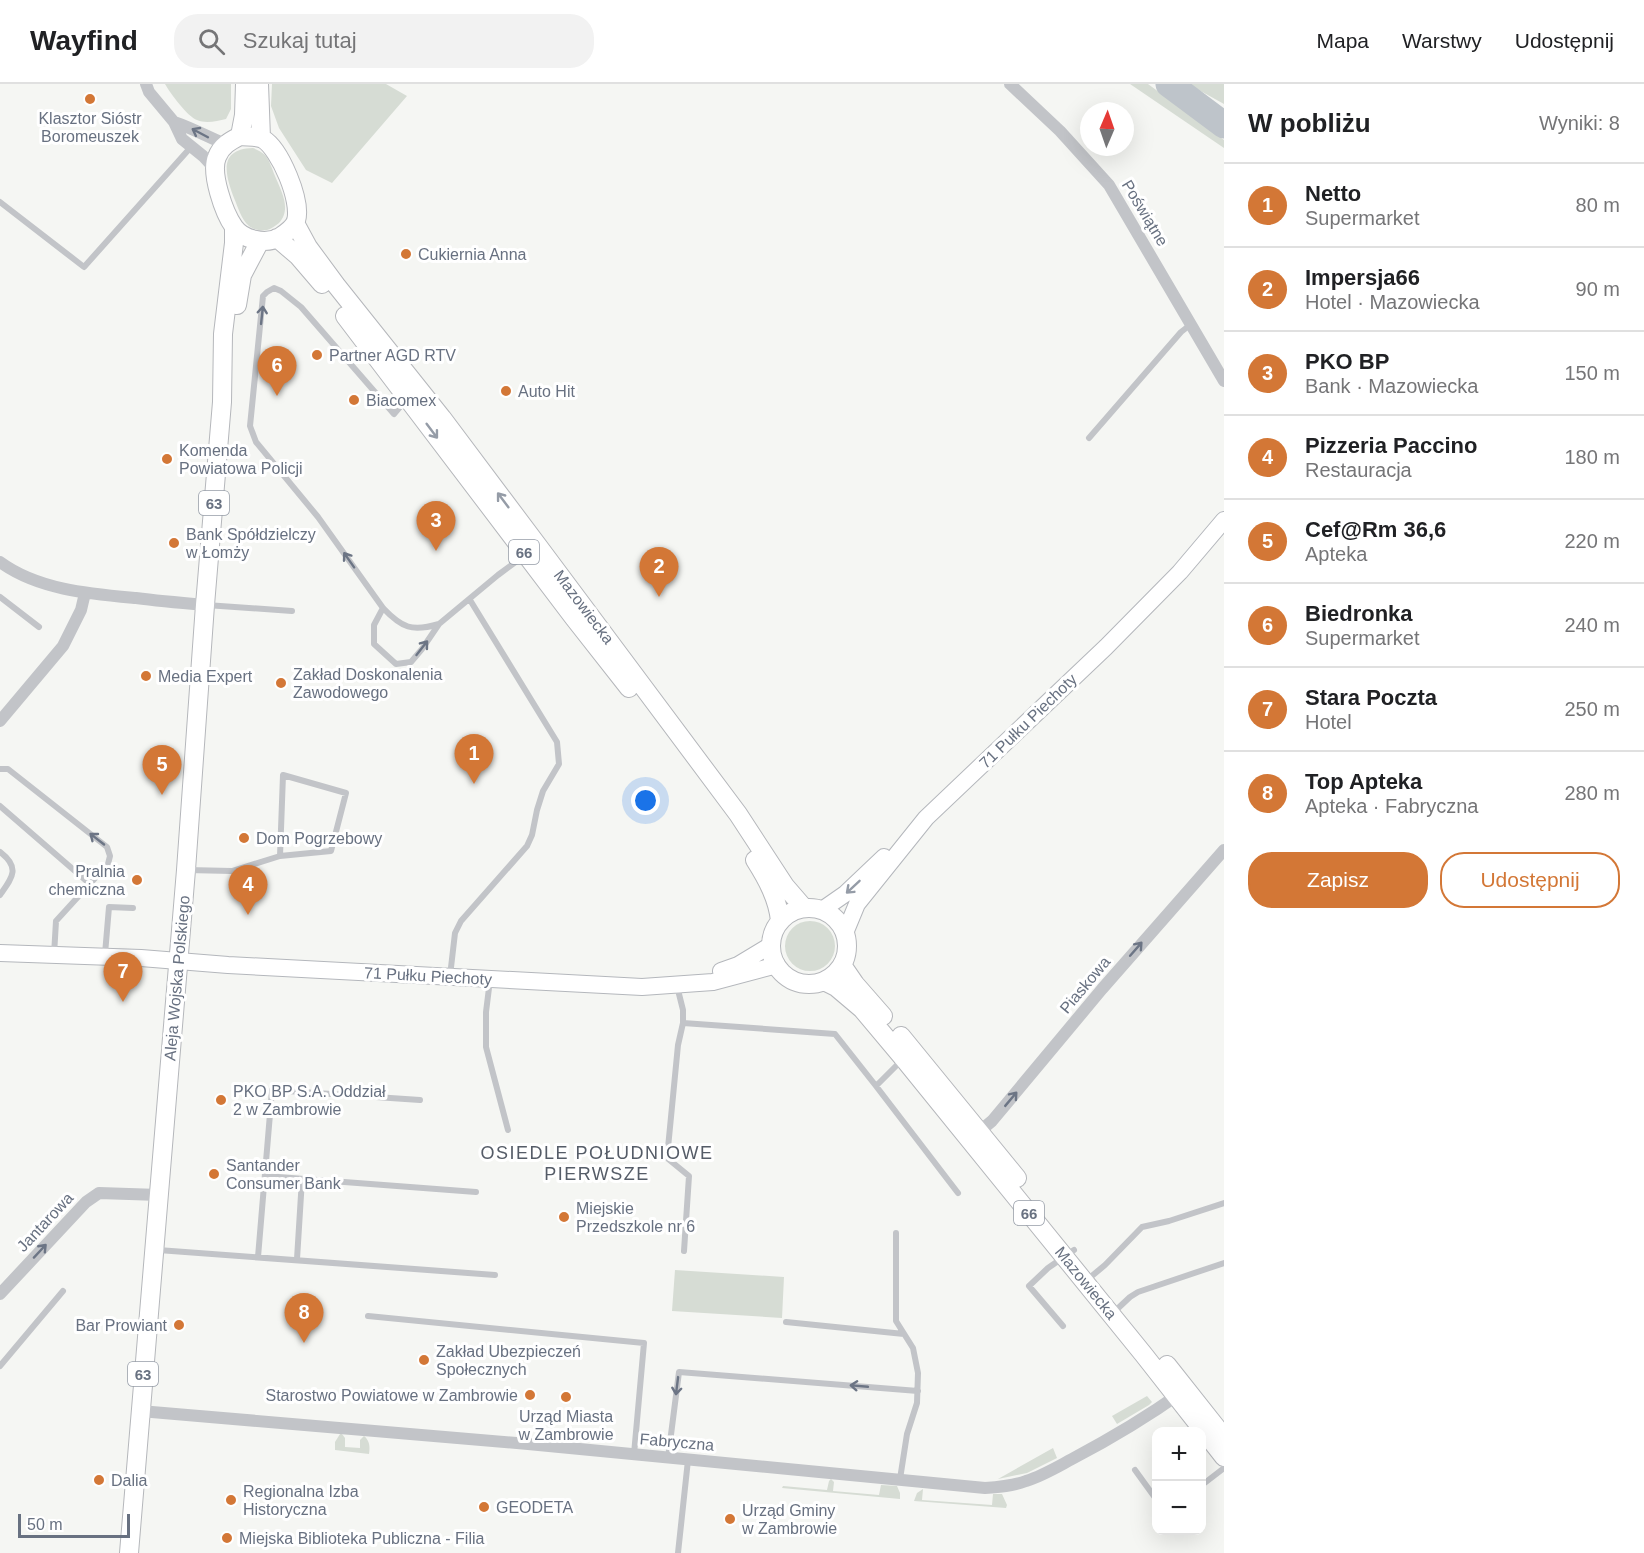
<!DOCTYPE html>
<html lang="pl">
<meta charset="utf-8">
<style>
body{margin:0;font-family:Arial,sans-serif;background:#f2f2f2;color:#202124}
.controls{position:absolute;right:18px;bottom:18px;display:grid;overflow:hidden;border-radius:12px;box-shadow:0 6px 24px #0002}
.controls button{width:54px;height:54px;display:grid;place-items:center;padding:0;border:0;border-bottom:2px solid #e0e0e0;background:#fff;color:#202124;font:30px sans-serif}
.compass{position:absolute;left:1080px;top:18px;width:54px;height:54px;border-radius:50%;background:#fff;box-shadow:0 6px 24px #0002;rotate:2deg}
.scale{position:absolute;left:18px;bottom:15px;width:112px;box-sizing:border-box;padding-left:6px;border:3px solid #687181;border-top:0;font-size:16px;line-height:21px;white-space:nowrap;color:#687181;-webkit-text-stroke:4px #fff;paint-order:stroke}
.you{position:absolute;left:646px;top:717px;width:21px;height:21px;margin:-15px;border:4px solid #fff;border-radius:50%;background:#1a73e8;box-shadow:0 0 0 9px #1a73e833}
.badge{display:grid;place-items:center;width:39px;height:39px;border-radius:50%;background:#d37736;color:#fff;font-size:20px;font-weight:700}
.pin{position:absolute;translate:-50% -50px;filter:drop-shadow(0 2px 3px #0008)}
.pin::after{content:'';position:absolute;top:32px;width:21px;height:18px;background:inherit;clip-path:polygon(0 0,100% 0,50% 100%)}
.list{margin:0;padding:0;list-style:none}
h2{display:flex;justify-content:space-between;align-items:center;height:78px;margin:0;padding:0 24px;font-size:26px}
h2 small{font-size:20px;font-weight:400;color:#757577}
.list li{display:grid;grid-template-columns:39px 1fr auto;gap:18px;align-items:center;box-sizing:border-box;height:84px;padding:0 24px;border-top:2px solid #e0e0e0}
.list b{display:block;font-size:22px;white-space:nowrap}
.list p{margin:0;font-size:20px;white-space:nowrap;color:#757577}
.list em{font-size:20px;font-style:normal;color:#757577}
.actions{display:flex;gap:12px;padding:18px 24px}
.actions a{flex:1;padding:14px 0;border:2px solid #d37736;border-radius:24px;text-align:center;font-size:21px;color:#d37736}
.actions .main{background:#d37736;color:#fff}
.icon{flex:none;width:33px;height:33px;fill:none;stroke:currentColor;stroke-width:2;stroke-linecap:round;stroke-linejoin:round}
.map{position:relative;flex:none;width:1224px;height:1469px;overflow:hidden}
header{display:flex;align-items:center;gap:36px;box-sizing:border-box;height:84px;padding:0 30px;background:#fff;border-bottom:2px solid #e0e0e0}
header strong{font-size:28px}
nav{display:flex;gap:33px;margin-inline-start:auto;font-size:21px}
.search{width:420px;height:54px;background:#f2f2f2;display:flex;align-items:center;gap:15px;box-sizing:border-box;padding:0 21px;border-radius:24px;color:#757577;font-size:22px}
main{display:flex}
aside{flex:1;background:#fff}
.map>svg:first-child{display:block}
.green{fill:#d6dcd4}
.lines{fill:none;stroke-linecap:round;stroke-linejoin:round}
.river{stroke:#bec4ca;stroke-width:27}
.secondary-casing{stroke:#b4b7bc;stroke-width:18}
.primary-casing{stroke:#b5b7bb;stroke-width:20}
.lane{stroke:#c2c4c8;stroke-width:6}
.street{stroke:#c2c4c8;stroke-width:12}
.secondary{stroke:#fff;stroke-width:16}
.primary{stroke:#fff;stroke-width:18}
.oneway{stroke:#6c7585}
.oneway2{stroke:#959ca7}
.poi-dot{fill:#d37736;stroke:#fff;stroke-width:2}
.labels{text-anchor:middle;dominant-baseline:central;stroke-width:6;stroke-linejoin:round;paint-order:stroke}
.shield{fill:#fff;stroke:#959ca7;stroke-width:1.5}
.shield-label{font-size:15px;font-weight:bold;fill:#687181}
.poi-label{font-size:16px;fill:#687181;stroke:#fff;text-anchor:start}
.street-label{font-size:16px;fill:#687181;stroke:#fff}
.neighbourhood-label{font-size:18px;letter-spacing:1.5px;fill:#555c67;stroke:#fff}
</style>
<header>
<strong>Wayfind</strong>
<div class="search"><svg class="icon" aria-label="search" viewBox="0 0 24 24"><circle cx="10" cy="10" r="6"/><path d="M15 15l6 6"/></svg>Szukaj tutaj</div>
<nav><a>Mapa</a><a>Warstwy</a><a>Udostępnij</a></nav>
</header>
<main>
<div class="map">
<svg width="1224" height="1469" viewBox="0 0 1224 1469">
<rect width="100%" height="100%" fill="#f5f6f3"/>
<path class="green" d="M165,0H231V25L226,35C217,37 206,40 197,36C188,33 170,9 165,0Z
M272,0H386L407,12L332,99L306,86L279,44L271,22Z
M1130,0H1148L1224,56V64Z
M1188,0H1224V20Z
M253,64C258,66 262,68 265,71C270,77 272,85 275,92C281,107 292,125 279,139C275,142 271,145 267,146C261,147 254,146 249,142C241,135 238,123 234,114C225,90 218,65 253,64Z
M785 862a25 25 0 1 1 50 0a25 25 0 1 1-50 0Z
M675,1186L784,1193L782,1234L672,1227Z
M1147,1312L1152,1318L1149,1321L1117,1340L1112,1332Z
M340,1350H342L345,1354V1363L360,1364V1356L364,1352C370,1357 370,1363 369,1370L335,1366V1358Z
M1053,1364L1057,1374L1027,1389L998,1395Z
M831,1395L834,1398L833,1407L879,1411L881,1401L897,1402L900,1409V1415L782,1404L783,1402L827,1406L829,1397Z
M923,1405L922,1416L992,1421L993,1410H1002L1007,1421L1006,1424L914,1417L917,1409Z"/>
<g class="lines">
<path class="river" d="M1169,0L1224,41"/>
<g class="secondary-casing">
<path id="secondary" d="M822,826L845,810L884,773
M845,849L857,820L926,734L1106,563L1180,488L1224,436
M0,869L141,874L228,881L642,903L713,898L777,881
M721,887L738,881L771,861"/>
</g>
<g class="primary-casing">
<path id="primary" d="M259,0L261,54
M240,52C247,53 257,52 263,55C280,65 302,117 296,137C294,143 286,149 280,153C266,161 243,156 234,143C224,129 210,89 217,73C221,62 230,57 240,52Z
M240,52L244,31L245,0
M295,139L308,163L336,201L442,334L538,462L738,730L785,802L804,824
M277,154L298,172L322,200
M237,221L242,191L260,157
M345,232L574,534L629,604
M755,776C767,795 778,815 780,837
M771 862a38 38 0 1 1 76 0a38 38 0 1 1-76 0Z
M842,881L855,900L883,932
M824,897L836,903L862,925L904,975L1144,1271L1224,1373
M901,952L1017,1094
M1167,1281L1224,1353
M129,1469L186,786L205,521L222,318L223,250L234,159V143"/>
</g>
<path class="lane" d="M0,118L84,183L191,63
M405,317L394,330L301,223L281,207L274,204L267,208L263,212L250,342L256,358L318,433L383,524C402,544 412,548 439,540
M1089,354L1181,248L1190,241
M0,513L39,543
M206,521L292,527
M383,524L374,541V560L396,580L411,578L422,565L439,540L498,491L525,471
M0,685H8L107,763L110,772L108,780L56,837L54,871
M0,722L90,800
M0,768C21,784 12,794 0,811
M187,786L232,787L280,772L331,767L346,709L283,691L280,772
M105,870L109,823L133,824
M450,892L455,849L461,837L527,762L532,751L537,726L543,707L559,680L557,658L470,516
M490,896L486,928V963L508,1046
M677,902L683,926V939L678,961L667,1074L689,1092L684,1167
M683,939L835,950L876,1002
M901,977L876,1002L958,1109
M265,1092L476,1108
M896,1149V1237L913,1264L918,1289L917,1319L907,1350L900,1395
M158,1166L495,1191
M258,1173L272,1006L420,1016
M297,1175L302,1095
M1087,1196L1105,1181L1142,1143L1169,1137L1224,1119
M1114,1228L1130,1213L1138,1208L1224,1179
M368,1232L644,1259L634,1370
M786,1238L904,1250
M1063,1242L1029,1202L1048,1184L1074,1166
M0,1282L63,1207
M668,1374L679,1288L918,1307
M1135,1386L1156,1415
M1202,1401L1224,1384
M678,1469L688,1376"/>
<path class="street" d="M146,0L149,8L174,38L182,55L203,72L215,85
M1010,0L1060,47L1109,101L1224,297
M174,38C192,44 208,53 225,60
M0,478C38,506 91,510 136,514C159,517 182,519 205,521
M0,637L63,562L81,526L85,509
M975,1051L992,1037L1102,905L1224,766
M0,1210L86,1118L99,1109L159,1111
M140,1327L528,1360L985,1404C999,1403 1013,1402 1026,1397C1042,1392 1057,1383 1072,1375C1110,1355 1147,1333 1182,1308"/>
<use href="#secondary" class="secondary"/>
<use href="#primary" class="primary"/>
</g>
<defs><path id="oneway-shaft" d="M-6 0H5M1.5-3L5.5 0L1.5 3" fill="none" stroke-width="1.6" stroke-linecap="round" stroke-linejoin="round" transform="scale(1.5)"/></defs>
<g class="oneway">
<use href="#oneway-shaft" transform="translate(200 49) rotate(-152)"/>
<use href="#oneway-shaft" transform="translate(262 231) rotate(-84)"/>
<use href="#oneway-shaft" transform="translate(349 476) rotate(-125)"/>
<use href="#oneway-shaft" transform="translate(422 564) rotate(-52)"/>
<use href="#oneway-shaft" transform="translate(97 755) rotate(-142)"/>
<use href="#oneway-shaft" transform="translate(1136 865) rotate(-49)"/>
<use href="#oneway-shaft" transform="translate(1011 1015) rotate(-50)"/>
<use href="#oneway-shaft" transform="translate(40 1167) rotate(-47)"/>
<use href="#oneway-shaft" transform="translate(677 1302) rotate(97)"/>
<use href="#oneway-shaft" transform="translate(859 1302) rotate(-175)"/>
</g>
<g class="oneway2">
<use href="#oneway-shaft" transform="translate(432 347) rotate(53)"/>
<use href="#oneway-shaft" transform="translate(503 416) rotate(-127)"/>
<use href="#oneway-shaft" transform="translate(853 803) rotate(137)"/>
</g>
<g class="poi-dot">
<circle cx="90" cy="15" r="6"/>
<circle cx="406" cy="170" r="6"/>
<circle cx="317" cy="271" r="6"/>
<circle cx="506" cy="307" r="6"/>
<circle cx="354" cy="316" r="6"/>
<circle cx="167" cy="375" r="6"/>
<circle cx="174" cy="459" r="6"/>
<circle cx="146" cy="592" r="6"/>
<circle cx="281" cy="599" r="6"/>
<circle cx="244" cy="754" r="6"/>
<circle cx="137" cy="796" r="6"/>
<circle cx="221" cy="1016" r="6"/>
<circle cx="214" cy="1090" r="6"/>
<circle cx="564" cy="1133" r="6"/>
<circle cx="179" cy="1241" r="6"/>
<circle cx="424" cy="1276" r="6"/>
<circle cx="530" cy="1311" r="6"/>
<circle cx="566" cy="1313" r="6"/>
<circle cx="99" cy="1396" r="6"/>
<circle cx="231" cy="1416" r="6"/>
<circle cx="484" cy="1423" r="6"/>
<circle cx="730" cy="1435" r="6"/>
<circle cx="227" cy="1454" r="6"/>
</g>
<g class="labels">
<g class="shield">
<rect x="199" y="407" width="30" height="24" rx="4.5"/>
<rect x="509" y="456" width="30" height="24" rx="4.5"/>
<rect x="1014" y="1117" width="30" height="24" rx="4.5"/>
<rect x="128" y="1278" width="30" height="24" rx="4.5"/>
</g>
<g class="shield-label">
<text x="214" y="419">63</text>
<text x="524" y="468">66</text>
<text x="1029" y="1129">66</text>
<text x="143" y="1290">63</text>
</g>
<g class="poi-label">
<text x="90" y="34" text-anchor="middle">Klasztor Sióstr<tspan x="90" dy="18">Boromeuszek</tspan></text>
<text x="418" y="170">Cukiernia Anna</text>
<text x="329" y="271">Partner AGD RTV</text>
<text x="518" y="307">Auto Hit</text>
<text x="366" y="316">Biacomex</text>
<text x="179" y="366">Komenda<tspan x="179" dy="18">Powiatowa Policji</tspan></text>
<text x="186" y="450">Bank Spółdzielczy<tspan x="186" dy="18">w Łomży</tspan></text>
<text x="293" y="590">Zakład Doskonalenia<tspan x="293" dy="18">Zawodowego</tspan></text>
<text x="158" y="592">Media Expert</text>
<text x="256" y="754">Dom Pogrzebowy</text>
<text x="125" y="787" text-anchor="end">Pralnia<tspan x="125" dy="18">chemiczna</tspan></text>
<text x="233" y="1007">PKO BP S.A. Oddział<tspan x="233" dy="18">2 w Zambrowie</tspan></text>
<text x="226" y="1081">Santander<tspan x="226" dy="18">Consumer Bank</tspan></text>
<text x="576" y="1124">Miejskie<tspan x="576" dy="18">Przedszkole nr 6</tspan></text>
<text x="167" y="1241" text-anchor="end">Bar Prowiant</text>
<text x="436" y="1267">Zakład Ubezpieczeń<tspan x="436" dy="18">Społecznych</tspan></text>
<text x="518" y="1311" text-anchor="end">Starostwo Powiatowe w Zambrowie</text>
<text x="566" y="1332" text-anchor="middle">Urząd Miasta<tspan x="566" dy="18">w Zambrowie</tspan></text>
<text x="111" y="1396">Dalia</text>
<text x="243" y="1407">Regionalna Izba<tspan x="243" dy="18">Historyczna</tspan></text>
<text x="496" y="1423">GEODETA</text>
<text x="742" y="1426">Urząd Gminy<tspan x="742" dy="18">w Zambrowie</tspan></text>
<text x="239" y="1454">Miejska Biblioteka Publiczna - Filia</text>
</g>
<g class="street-label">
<text transform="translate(1145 129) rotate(59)">Poświątne</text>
<text transform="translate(584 523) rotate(53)">Mazowiecka</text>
<text transform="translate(1028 637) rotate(-44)">71 Pułku Piechoty</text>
<text transform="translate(428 892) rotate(3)">71 Pułku Piechoty</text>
<text transform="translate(177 894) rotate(-85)">Aleja Wojska Polskiego</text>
<text transform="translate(1085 901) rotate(-50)">Piaskowa</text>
<text transform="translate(45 1138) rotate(-47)">Jantarowa</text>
<text transform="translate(1086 1199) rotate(51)">Mazowiecka</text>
<text transform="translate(677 1358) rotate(5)">Fabryczna</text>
</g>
<g class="neighbourhood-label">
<text x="597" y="1069">OSIEDLE POŁUDNIOWE<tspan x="597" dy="21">PIERWSZE</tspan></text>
</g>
</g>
</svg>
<div class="controls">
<button>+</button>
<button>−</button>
</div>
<svg class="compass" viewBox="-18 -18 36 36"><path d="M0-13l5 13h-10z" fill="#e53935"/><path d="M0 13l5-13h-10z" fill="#757577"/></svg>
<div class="scale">50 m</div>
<div class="you"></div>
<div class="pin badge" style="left:474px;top:700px">1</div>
<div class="pin badge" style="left:659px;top:513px">2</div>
<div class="pin badge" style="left:436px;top:467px">3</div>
<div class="pin badge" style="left:248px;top:831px">4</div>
<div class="pin badge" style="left:162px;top:711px">5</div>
<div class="pin badge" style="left:277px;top:312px">6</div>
<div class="pin badge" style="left:123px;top:918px">7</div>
<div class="pin badge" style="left:304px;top:1259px">8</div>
</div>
<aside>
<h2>W pobliżu<small>Wyniki: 8</small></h2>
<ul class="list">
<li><span class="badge">1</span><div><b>Netto</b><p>Supermarket</p></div><em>80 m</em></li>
<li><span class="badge">2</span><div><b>Impersja66</b><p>Hotel · Mazowiecka</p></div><em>90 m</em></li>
<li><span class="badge">3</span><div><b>PKO BP</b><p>Bank · Mazowiecka</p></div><em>150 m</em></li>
<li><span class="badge">4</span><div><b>Pizzeria Paccino</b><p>Restauracja</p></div><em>180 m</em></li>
<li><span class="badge">5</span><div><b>Cef@Rm 36,6</b><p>Apteka</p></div><em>220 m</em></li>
<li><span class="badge">6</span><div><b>Biedronka</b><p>Supermarket</p></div><em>240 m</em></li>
<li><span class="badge">7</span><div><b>Stara Poczta</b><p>Hotel</p></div><em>250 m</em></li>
<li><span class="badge">8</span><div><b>Top Apteka</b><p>Apteka · Fabryczna</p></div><em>280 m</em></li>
</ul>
<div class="actions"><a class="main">Zapisz</a><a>Udostępnij</a></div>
</aside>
</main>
